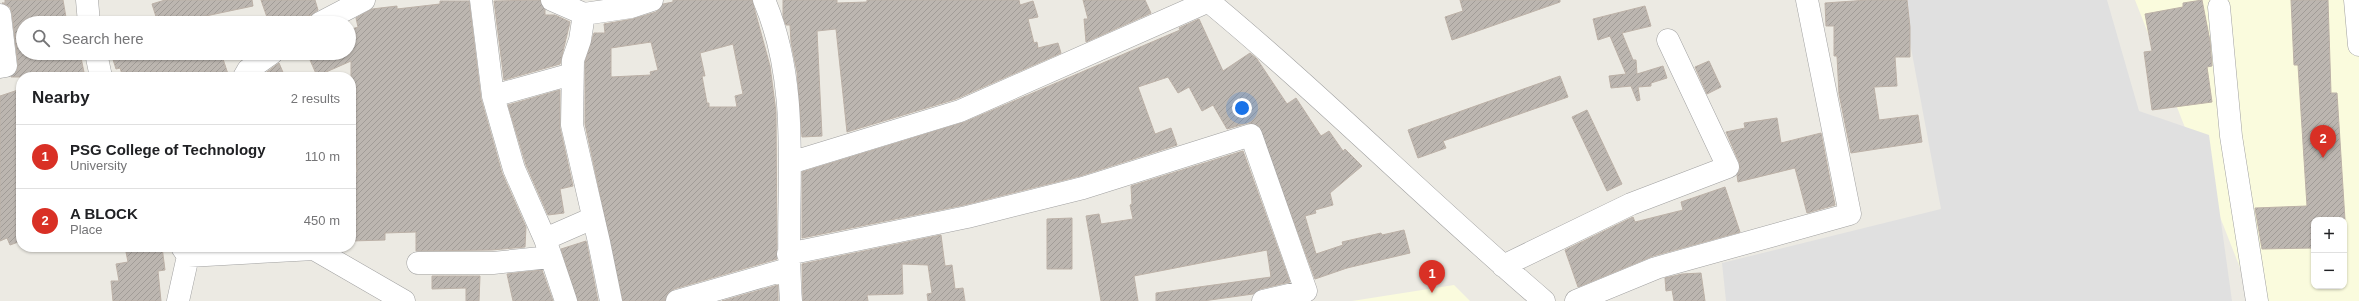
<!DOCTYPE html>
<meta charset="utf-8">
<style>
body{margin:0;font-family:Helvetica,sans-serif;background:#f2f2f2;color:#202124}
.controls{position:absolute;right:12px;bottom:12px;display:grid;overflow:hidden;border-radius:8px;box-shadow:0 1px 3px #0004}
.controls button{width:36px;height:36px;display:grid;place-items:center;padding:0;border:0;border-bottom:1px solid #e0e0e0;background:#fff;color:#202124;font:20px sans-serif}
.you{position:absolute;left:1242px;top:108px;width:14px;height:14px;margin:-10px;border:3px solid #fff;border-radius:50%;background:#1a73e8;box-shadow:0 0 0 6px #1a73e833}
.badge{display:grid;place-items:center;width:26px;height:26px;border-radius:50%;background:#d93025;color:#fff;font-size:13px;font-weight:700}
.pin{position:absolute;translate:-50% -33px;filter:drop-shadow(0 1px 2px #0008)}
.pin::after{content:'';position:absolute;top:21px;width:14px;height:12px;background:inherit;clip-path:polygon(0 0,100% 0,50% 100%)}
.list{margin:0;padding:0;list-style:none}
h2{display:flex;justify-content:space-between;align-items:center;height:52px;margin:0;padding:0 16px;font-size:17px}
h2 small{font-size:13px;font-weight:400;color:#757577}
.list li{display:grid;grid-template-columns:26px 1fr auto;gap:12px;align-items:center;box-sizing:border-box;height:64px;padding:0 16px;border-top:1px solid #e0e0e0}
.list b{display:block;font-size:15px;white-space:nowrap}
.list p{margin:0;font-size:13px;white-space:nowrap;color:#757577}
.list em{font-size:13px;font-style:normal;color:#757577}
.icon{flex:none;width:22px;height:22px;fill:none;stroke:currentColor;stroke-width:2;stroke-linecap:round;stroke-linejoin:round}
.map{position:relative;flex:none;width:2359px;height:301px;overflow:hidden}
.search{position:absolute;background:#fff;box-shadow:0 1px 3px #0004;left:16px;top:16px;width:340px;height:44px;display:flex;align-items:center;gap:10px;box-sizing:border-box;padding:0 14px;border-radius:22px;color:#757577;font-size:15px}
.panel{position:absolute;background:#fff;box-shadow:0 1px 3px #0004;left:16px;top:72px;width:340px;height:180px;border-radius:16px}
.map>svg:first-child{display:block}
.education{fill:#fafbdd;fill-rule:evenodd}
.parking{fill:#e0e0e0}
.building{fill:url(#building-hatch);stroke:#bcb1a7;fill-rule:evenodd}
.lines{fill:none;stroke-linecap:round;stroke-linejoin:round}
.minor-casing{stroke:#a0a0a0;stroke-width:23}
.minor{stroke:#fff;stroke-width:22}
</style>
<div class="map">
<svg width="2359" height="301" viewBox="0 0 2359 301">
<defs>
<pattern id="building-hatch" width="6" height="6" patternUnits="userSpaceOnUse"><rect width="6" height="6" fill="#bcb6b0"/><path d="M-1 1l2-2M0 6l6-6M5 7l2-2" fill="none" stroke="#a19c97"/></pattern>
</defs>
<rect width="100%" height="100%" fill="#eceae3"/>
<path class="education" d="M2135,0H2359V301H2253ZM2314,220H2344V286H2314Z
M1454,285L1470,301H1352Z"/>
<path class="parking" d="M1902,0H2107L2139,111L2209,135L2232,301H1726L1722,263L1941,209Z"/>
<path class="building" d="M5,0H63L67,23H51L50,19L23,23V53H80L85,77H11L17,71L18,65L12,14L10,7L2,3H5Z
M165,0H252L253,6L201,17L203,23H158L152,4Z
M261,0H315L318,10L311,15L286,23H269Z
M540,0L545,10V15H555L570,22L560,64L504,80L494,1Z
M673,0H752L770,66L776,112L777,259L674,289L668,293L665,301H623L585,124V62L594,33H605L604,24L633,19L656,12L663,4L673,2ZM651,42L658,70L650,72L651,75L611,77V48ZM733,44L743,94L735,96L737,107H709V103H707L702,76H705L700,53Z
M783,0H837V3L867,2V0H1019L1020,5L1033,1L1038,17L1028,19L1034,43L1037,42L1038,48L1058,43L1061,53L956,99L847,132L836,29L817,31L822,136L802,137L797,72L791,42L790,25H786L783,17Z
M1083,0H1145L1151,13L1086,42L1084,19H1088Z
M1460,0H1560V2L1452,40L1445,17L1463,11Z
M1868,0H1907L1910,27V57H1895L1897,86L1874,87L1879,120L1918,115L1922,142L1851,153L1839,94L1837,56H1834V26H1826L1825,3Z
M2202,0L2210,41L2212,66L2207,67L2212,102L2152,110L2144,52L2152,51L2145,14L2183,7V3Z
M2291,0H2328L2331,93H2337L2345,220H2314V248L2262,249L2255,208L2307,206L2298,65H2294Z
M440,1H469L481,99L502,173L526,227L525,247L492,250L416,251V232L385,233V240L351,241V174L357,172L354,124L351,125V61L317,76L307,53H349V30L358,27L356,18L372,9L397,6V9L440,4Z
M1645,6L1651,26L1622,33L1633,60H1636L1637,74L1663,66L1667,78L1651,83V86L1638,87L1640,100L1637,101L1631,86L1611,88L1609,76L1626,74L1610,36L1598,40L1593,19Z
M1199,19L1223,71L1250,53L1257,59L1287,104L1296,98L1321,136L1329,131L1343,151L1345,149L1362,166L1330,193L1333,205L1315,210L1316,213L1305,216L1316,254L1343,245L1342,242L1381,233L1382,235L1404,230L1410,253L1347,268L1315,279L1259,126L1248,123L1227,129L1213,105L1202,111L1189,87L1178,93L1168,77L1138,87L1155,134L1171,128L1177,145L1080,176L964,205L802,238V172L965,122L1180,30L1179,28Z
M111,53H221L229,77H123L120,68L116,69Z
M1709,61L1721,87L1707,94L1695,67Z
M279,63L285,77H260Z
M1560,76L1568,97L1443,141L1446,148L1418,158L1408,130Z
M21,89V241L10,245L7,238L0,241V96Z
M560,90V128L573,186L560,189L564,213L548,215L526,165L508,105Z
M1587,110L1622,184L1607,191L1572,117Z
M1777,118L1781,143L1821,133L1835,205L1807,213L1795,168L1738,182L1737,175L1740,169L1739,162L1726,132L1745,128L1744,123Z
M1243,151L1290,282L1260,289L1253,294L1203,301H1156V293L1271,277L1267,250L1134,276L1138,301H1101L1086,216L1099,214L1101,224L1133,219L1130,205L1132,204L1131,186Z
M1725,187L1740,232L1653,256L1578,287L1565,250L1633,217L1635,222L1683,210L1681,202Z
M1072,218V269H1047V219Z
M941,235L945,266L952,265L955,289L963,288L965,301H928L927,294L932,293L928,265L902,264L903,294L867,295L868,301H803L802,264Z
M586,241L587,245L598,301H578L561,249Z
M125,247H162L165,270L158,271L161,301H113L111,281H119L116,264L128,262Z
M542,270L553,301H513L507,274Z
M1701,273L1705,301H1674L1672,290L1666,291L1665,278L1682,274Z
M432,276H480L479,301H466V288L432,289Z
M778,285V301H722Z"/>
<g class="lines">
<g class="minor-casing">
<path id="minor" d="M87,0L89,23
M481,0L493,96L514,169L545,239L566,301
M552,0L584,14L631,7L652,0
M764,0C805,95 783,201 791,301
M1207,0C1323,96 1429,203 1544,301
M2355,0L2359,45
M2219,7L2231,136L2257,301
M584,14L580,40L573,60L572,125L599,242L611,301
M0,15L6,66L0,67
M320,23L364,0
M96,53L101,77
M244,77L248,70L272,53
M493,96L572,74
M790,163L960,111L1209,1
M545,239L593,218
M182,247L188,256L314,249L404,301
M788,254L967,217L1083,188L1251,135L1306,291L1263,301
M418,263H493L550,257
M1503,266L1631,204L1728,167L1668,40
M178,301L188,256
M677,301L788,269
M1576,301L1656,268L1850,214L1807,0"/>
</g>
<use href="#minor" class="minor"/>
</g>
</svg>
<div class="controls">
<button>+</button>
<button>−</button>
</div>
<div class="you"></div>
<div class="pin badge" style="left:1432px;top:293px">1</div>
<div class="pin badge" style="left:2323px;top:158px">2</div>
<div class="search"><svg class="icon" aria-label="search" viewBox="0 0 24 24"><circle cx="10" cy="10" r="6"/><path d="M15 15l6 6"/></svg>Search here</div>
<section class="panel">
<h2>Nearby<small>2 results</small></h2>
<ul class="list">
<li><span class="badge">1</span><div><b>PSG College of Technology</b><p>University</p></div><em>110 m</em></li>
<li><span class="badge">2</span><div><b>A BLOCK</b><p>Place</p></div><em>450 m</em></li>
</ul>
</section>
</div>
